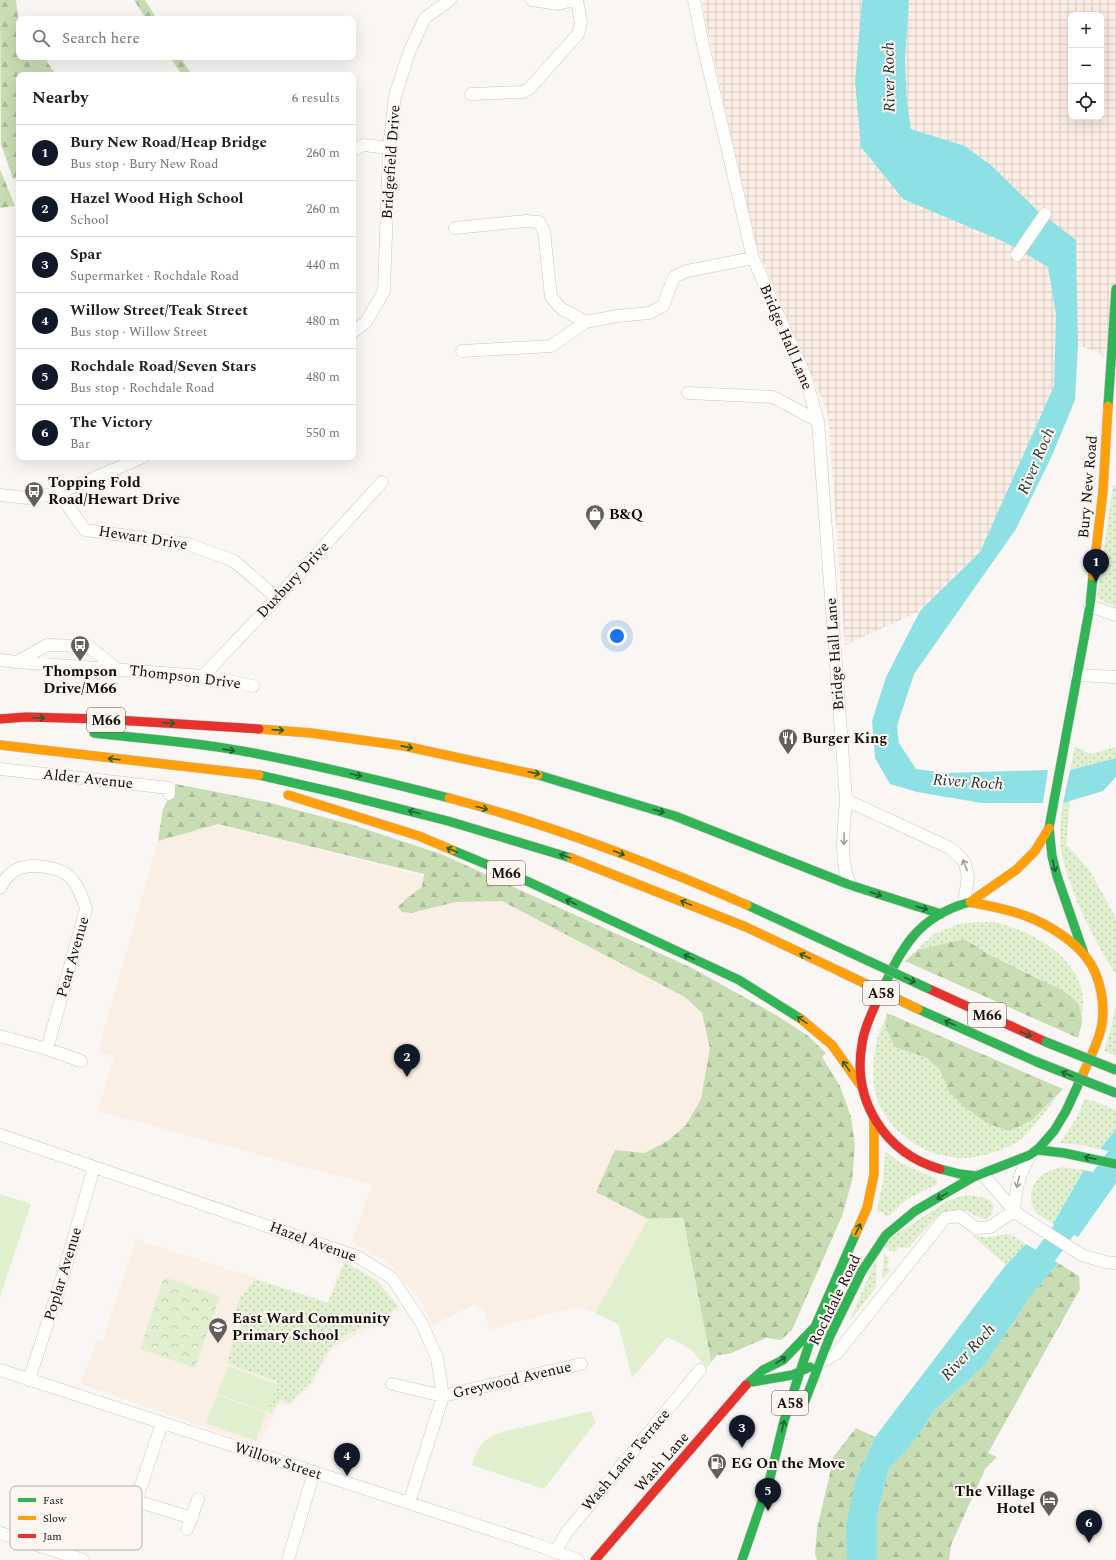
<!DOCTYPE html>
<meta charset="utf-8">
<style>
body{margin:0;font-family:Spectral,serif;background:#f6f6f6;color:#202124}
.controls{position:absolute;right:12px;top:12px;display:grid;overflow:hidden;border-radius:8px;box-shadow:0 4px 16px #0002}
.controls button{width:36px;height:36px;display:grid;place-items:center;padding:0;border:0;border-bottom:1px solid #e0e0e0;background:#fff;color:#202124;font:20px sans-serif}
.you{position:absolute;left:617px;top:636px;width:14px;height:14px;margin:-10px;border:3px solid #fff;border-radius:50%;background:#1a73e8;box-shadow:0 0 0 6px #1a73e833}
.badge{display:grid;place-items:center;width:26px;height:26px;border-radius:50%;background:#111827;color:#fff;font-size:13px;font-weight:700}
.pin{position:absolute;translate:-50% -33px;filter:drop-shadow(0 1px 2px #0008)}
.pin::after{content:'';position:absolute;top:21px;width:14px;height:12px;background:inherit;clip-path:polygon(0 0,100% 0,50% 100%)}
.list{margin:0;padding:0;list-style:none}
h2{display:flex;justify-content:space-between;align-items:center;height:52px;margin:0;padding:0 16px;font-size:17px}
h2 small{font-size:13px;font-weight:400;color:#757577}
.list li{display:grid;grid-template-columns:26px 1fr auto;gap:12px;align-items:center;box-sizing:border-box;height:56px;padding:0 16px;border-top:1px solid #e0e0e0}
.list b{display:block;font-size:15px;white-space:nowrap}
.list p{margin:0;font-size:13px;white-space:nowrap;color:#757577}
.list em{font-size:13px;font-style:normal;color:#757577}
.icon{flex:none;width:22px;height:22px;fill:none;stroke:currentColor;stroke-width:2;stroke-linecap:round;stroke-linejoin:round}
.map{position:relative;flex:none;width:1116px;height:1560px;overflow:hidden}
.search{position:absolute;background:#fff;box-shadow:0 4px 16px #0002;left:16px;top:16px;width:340px;height:44px;display:flex;align-items:center;gap:10px;box-sizing:border-box;padding:0 14px;border-radius:8px;color:#757577;font-size:15px}
.panel{position:absolute;background:#fff;box-shadow:0 4px 16px #0002;left:16px;top:72px;width:340px;height:388px;border-radius:8px}
.map>svg:first-child{display:block}
.industrial{fill:url(#industrial-grid);fill-rule:evenodd}
.education{fill:#faefe4}
.grass{fill:url(#grass-dots)}
.forest{fill:url(#forest-firs)}
.park{fill:url(#park-crowns)}
.garden{fill:#e0f0cf}
.water{fill:#8de1e4}
.lines{fill:none;stroke-linecap:round;stroke-linejoin:round}
.river{stroke:#8de1e4;stroke-width:22}
.street-casing{stroke:#cbc6c3;stroke-width:13}
.fast-casing{stroke:#cbc6c3;stroke-width:10}
.slow-casing{stroke:#cbc6c3;stroke-width:10}
.jam-casing{stroke:#cbc6c3;stroke-width:10}
.street{stroke:#fefefd;stroke-width:12}
.fast{stroke:#30b455;stroke-width:9}
.slow{stroke:#ff9f0a;stroke-width:9}
.jam{stroke:#e5322d;stroke-width:9}
.fast-bridge-casing{stroke:#bbb5aa;stroke-width:10;stroke-linecap:butt}
.slow-bridge-casing{stroke:#bbb5aa;stroke-width:10;stroke-linecap:butt}
.fast-bridge{stroke:#30b455;stroke-width:9}
.slow-bridge{stroke:#ff9f0a;stroke-width:9}
.oneway{stroke:#22602f}
.oneway2{stroke:#a09e9b}
.labels{text-anchor:middle;dominant-baseline:central;stroke-width:4;stroke-linejoin:round;paint-order:stroke}
.shield{fill:#fcf5f0;stroke:#59534e;stroke-width:1}
.shield-label{font-size:14px;font-weight:bold;fill:#130d09}
.street-label{font-size:15px;fill:#130d09;stroke:#fcf5f0}
.poi-label{font-size:15px;font-weight:bold;fill:#130d09;stroke:#fcf5f0;text-anchor:start}
.water-label{font-size:16px;font-style:italic;fill:#1b3031;stroke:#fcf5f0}
.key{fill:#fcf5f0;stroke:#b6afab;stroke-width:1}
.key-label{font-size:11px;fill:#130d09}
</style>
<div class="map">
<svg width="1116" height="1560" viewBox="0 0 1116 1560">
<defs>
<pattern id="industrial-grid" width="8" height="8" patternUnits="userSpaceOnUse"><rect width="8" height="8" fill="#fceee5"/><path d="M0 4h8M4 0v8" fill="none" stroke="#d7cbc3"/></pattern>
<pattern id="grass-dots" width="8" height="8" patternUnits="userSpaceOnUse"><rect width="8" height="8" fill="#e0f0cf"/><path d="M2 2h.1M6 6h.1" fill="none" stroke="#bfcdb0" stroke-width="1.8" stroke-linecap="round"/></pattern>
<pattern id="forest-firs" width="22" height="20" patternUnits="userSpaceOnUse"><rect width="22" height="20" fill="#c8ddb3"/><path d="M5 1l3.5 6h-7zM16 11l3.5 6h-7z" fill="#abbc99"/></pattern>
<pattern id="park-crowns" width="20" height="18" patternUnits="userSpaceOnUse"><rect width="20" height="18" fill="#e0f0cf"/><path d="M2 6a3 3 0 1 1 6 0M12 15a3 3 0 1 1 6 0" fill="none" stroke="#bfcdb0"/></pattern>
</defs>
<rect width="100%" height="100%" fill="#f9f6f3"/>
<path class="industrial" d="M702,0H862L855,81L1002,241L1048,267L1056,315L1054,386L980,552L920,611L845,645L828,413L755,243L704,13Z
M909,0H1116V326L1103,357L1099,353L1078,345L1076,240L1040,213L992,166L965,146L911,129L907,102L905,61ZM1071,15H1101V117H1071Z"/>
<path class="education" d="M218,824L486,892L685,997L702,1013L710,1048L702,1098L686,1125L668,1141L644,1153L615,1151L596,1191L648,1219L595,1313L582,1307L551,1313L489,1330L484,1310L473,1305L433,1325L418,1297L390,1264L352,1242L372,1185L98,1111L114,1056L98,1051L158,841Z
M136,1239L327,1302L344,1260L377,1280L401,1309L331,1350L311,1386L290,1406L278,1404L259,1446L81,1384L97,1339L102,1341Z"/>
<path class="grass" d="M1113,485H1116V607L1097,598Z
M1075,746L1090,754L1116,747V758L1070,770Z
M1070,801L1066,844L1090,871L1116,918V975C1094,940 1068,890 1061,849C1059,834 1061,818 1063,803Z
M962,923C974,923 990,920 1002,924C1034,933 1074,956 1082,990C1084,1000 1082,1012 1082,1021L1079,1004L1039,978L990,955L964,939L905,961L934,934Z
M1115,1007L1116,1009V1056L1104,1051L1112,1025Z
M887,1013L886,1029L895,1047L927,1058L940,1070L949,1092L962,1105L986,1123L1032,1120L1063,1089C1053,1101 1029,1135 1017,1142C1001,1151 981,1158 962,1158C927,1158 889,1133 877,1099C872,1085 873,1059 876,1044C878,1034 884,1023 887,1013Z
M1085,1098L1116,1110V1129L1100,1149L1081,1145L1060,1143L1076,1119Z
M885,1151L899,1162L937,1179V1184L907,1199L888,1217L877,1210L883,1182Z
M1063,1167L1084,1170L1053,1224C1048,1220 1041,1217 1037,1213C1034,1210 1031,1203 1031,1199C1030,1180 1046,1170 1063,1167Z
M966,1195L978,1196L991,1201L994,1207L991,1215L986,1219C977,1218 971,1212 962,1210C941,1205 922,1234 908,1248L899,1247L894,1253L885,1247L889,1239L947,1201Z
M1007,1234L1014,1236L1026,1244L1006,1265L972,1235C988,1239 991,1237 1007,1234Z
M884,1253L889,1259L887,1266L890,1271L882,1280Z
M877,1257L876,1287L849,1322Z
M345,1262L377,1281L399,1307L339,1339L329,1349L311,1382L289,1403L280,1400L271,1413L267,1412L278,1382L227,1363L235,1336L230,1334L242,1326L244,1318L231,1326L240,1298L255,1279L328,1303Z"/>
<path class="forest" d="M0,0H16L19,24V57H44L56,75H19V177L13,179L1,144Z
M134,0H145L157,19H146Z
M170,57H180L192,75H182Z
M0,169L15,206L0,208Z
M176,784L267,802L353,825L441,854L692,968L776,1015L807,1035L826,1053L822,1057L840,1086L851,1117L855,1146L852,1181L842,1216L792,1330L781,1340L766,1338L729,1354L717,1355L711,1362L683,1218L648,1219L596,1192L615,1150L644,1153L668,1141L686,1125L701,1099L710,1048L702,1013L685,997L502,901L456,902L411,913L402,912L398,907L406,899L422,887L424,874L218,824L158,841L163,809Z
M964,939L990,955L1064,991L1079,1004L1082,1021L1078,1038L905,961L919,950Z
M887,1013L1063,1089L1032,1120L1009,1131L986,1123L962,1105L949,1092L940,1070L927,1058L895,1047L886,1029Z
M1058,1263L1079,1276L1080,1289L988,1453L997,1457L985,1469L951,1545L949,1560H877V1515L889,1469L912,1444L935,1410L984,1366L1030,1297Z
M856,1428L875,1437L855,1482L847,1560H817L815,1554L817,1529L834,1456Z"/>
<path class="park" d="M164,1277L220,1296L195,1368L140,1349Z"/>
<path class="garden" d="M0,1194L31,1204L0,1297Z
M683,1218L711,1362L707,1368L689,1348L667,1337L632,1378L618,1324L595,1313L648,1219Z
M228,1366L277,1384L267,1412L217,1394Z
M217,1395L266,1413L256,1441L206,1423Z
M591,1411L596,1422L544,1489L472,1465C479,1446 480,1441 499,1433Z"/>
<path class="water" d="M862,0H909L905,61L907,102L911,129L965,146L992,166L1040,213L1017,249L1002,241L903,199L861,147L855,81Z
M1045,216L1076,240L1078,345L1075,400L1051,458L1016,529L914,674L897,726L899,743L916,769L945,773L1048,770L1043,803H982L917,792L890,784L875,758L872,721L886,677L920,611L980,552L1054,386L1056,315L1048,267L1022,252Z
M1116,758V777L1103,791L1063,803L1070,770Z
M1116,1129V1153L1100,1149Z
M1084,1170L1116,1178V1183L1078,1237L1053,1224Z
M1026,1244L1058,1263L1030,1297L984,1366L935,1410L912,1444L889,1469L877,1515V1560H847L846,1527L855,1482L875,1437L1006,1265Z"/>
<g class="lines">
<path class="river" d="M1028,1279L1116,1159"/>
<g class="street-casing">
<path id="street" d="M532,0L558,4L572,0
M694,0L703,45L753,258L804,373L818,421L846,800C844,828 839,859 850,885
M471,94L523,92L529,89L578,34L581,23L577,0
M353,150L364,145L389,148
M455,228L526,221L539,222L544,231L551,297L562,309L586,322
M1017,255L1045,214
M353,332L366,322L384,291L389,148L395,96L410,50L425,18L450,0
M462,351L551,346L586,322L617,316L649,313L663,306L674,277L687,271L753,258
M688,393L773,397L818,421
M59,493L85,530L188,544L234,561L277,598
M0,495L27,498L59,493L143,457
M1090,606L1116,615
M0,660L17,662L203,676L253,686
M17,662L47,645L88,646L117,669
M1076,675L1116,677
M203,676L277,598L382,482
M0,769L169,788V794
M846,800L950,848L964,861L967,872L968,877L964,903
M0,888C4,881 8,874 16,870C30,862 61,867 71,878C79,887 82,897 86,909L47,1049
M0,1036L47,1049L81,1061
M0,1135L358,1257L392,1278L422,1324L437,1358L443,1396L409,1503
M982,1173L1014,1211L1025,1219L1082,1255L1105,1262L1116,1263
M1014,1211C1016,1189 1018,1175 1030,1156
M821,1362L837,1353L945,1218L960,1216L976,1228L990,1227L1014,1211
M0,1370L532,1543L578,1560
M29,1380L64,1272L94,1167
M392,1384L443,1396L581,1364
M162,1423L136,1501L192,1518
M187,1529L198,1499
M0,1533L83,1560
M555,1552L567,1532L700,1370
M288,1560L314,1472"/>
</g>
<g class="fast-casing">
<path id="fast" d="M1108,406L1116,289
M94,733C145,739 197,742 248,752C315,765 383,781 449,798
M259,775L337,793L448,821L571,858
M538,775L675,816L850,885L941,914
M452,850L529,882L739,980L801,1019
M747,905L849,952
M1084,954L1057,876L1052,856L1049,828L1090,606L1093,576
M877,1001C900,952 914,917 970,902
M918,1009L1037,1062
M1038,1150L1064,1153L1116,1164
M940,1169L960,1174L976,1176L1030,1155L1039,1148L1054,1131L1066,1111L1083,1074
M752,1382L792,1375L810,1367
M746,1385L763,1370L783,1360L813,1329
M805,1401L830,1336L862,1271L886,1235L915,1211L975,1176
M742,1560L770,1478L784,1421L814,1329L856,1233"/>
</g>
<g class="slow-casing">
<path id="slow" d="M1093,576L1103,491L1108,406
M259,729L311,733L404,746L538,775
M0,745L259,775
M288,795L419,836L452,850
M449,798C552,825 651,863 747,905
M571,858L746,927L841,972
M970,902C989,906 1008,909 1026,916C1047,924 1072,939 1086,957C1101,976 1106,1006 1101,1029C1097,1045 1089,1060 1083,1074
M970,902L1016,870L1035,851L1049,828
M801,1019L832,1045L861,1086
M856,1233L867,1208L874,1174V1119"/>
</g>
<g class="jam-casing">
<path id="jam" d="M0,719L26,717L100,719L259,729
M927,988L1046,1042
M877,1001C871,1015 864,1028 862,1044C852,1101 885,1153 940,1169
M595,1560L746,1385"/>
</g>
<use href="#street" class="street"/>
<use href="#fast" class="fast"/>
<use href="#slow" class="slow"/>
<use href="#jam" class="jam"/>
<g class="fast-bridge-casing">
<path id="fast-bridge" d="M849,952L927,988
M1046,1042L1116,1070
M1037,1062L1116,1093"/>
</g>
<g class="slow-bridge-casing">
<path id="slow-bridge" d="M841,972L918,1009"/>
</g>
<use href="#fast-bridge" class="fast-bridge"/>
<use href="#slow-bridge" class="slow-bridge"/>
</g>
<defs><path id="oneway-shaft" d="M-6 0H5M1.5-3L5.5 0L1.5 3" fill="none" stroke-width="1.6" stroke-linecap="round" stroke-linejoin="round"/></defs>
<g class="oneway">
<use href="#oneway-shaft" transform="translate(39 718) rotate(2)"/>
<use href="#oneway-shaft" transform="translate(169 723) rotate(3)"/>
<use href="#oneway-shaft" transform="translate(278 730) rotate(4)"/>
<use href="#oneway-shaft" transform="translate(407 747) rotate(11)"/>
<use href="#oneway-shaft" transform="translate(229 750) rotate(8)"/>
<use href="#oneway-shaft" transform="translate(114 759) rotate(-173)"/>
<use href="#oneway-shaft" transform="translate(534 773) rotate(12)"/>
<use href="#oneway-shaft" transform="translate(356 775) rotate(12)"/>
<use href="#oneway-shaft" transform="translate(482 808) rotate(15)"/>
<use href="#oneway-shaft" transform="translate(659 811) rotate(17)"/>
<use href="#oneway-shaft" transform="translate(414 812) rotate(-166)"/>
<use href="#oneway-shaft" transform="translate(452 850) rotate(-157)"/>
<use href="#oneway-shaft" transform="translate(619 853) rotate(21)"/>
<use href="#oneway-shaft" transform="translate(565 856) rotate(-161)"/>
<use href="#oneway-shaft" transform="translate(1054 866) rotate(77)"/>
<use href="#oneway-shaft" transform="translate(876 894) rotate(20)"/>
<use href="#oneway-shaft" transform="translate(571 902) rotate(-155)"/>
<use href="#oneway-shaft" transform="translate(686 903) rotate(-158)"/>
<use href="#oneway-shaft" transform="translate(922 908) rotate(16)"/>
<use href="#oneway-shaft" transform="translate(805 956) rotate(-155)"/>
<use href="#oneway-shaft" transform="translate(689 957) rotate(-155)"/>
<use href="#oneway-shaft" transform="translate(910 980) rotate(25)"/>
<use href="#oneway-shaft" transform="translate(802 1020) rotate(-146)"/>
<use href="#oneway-shaft" transform="translate(950 1023) rotate(-156)"/>
<use href="#oneway-shaft" transform="translate(1026 1034) rotate(25)"/>
<use href="#oneway-shaft" transform="translate(846 1066) rotate(-125)"/>
<use href="#oneway-shaft" transform="translate(1067 1074) rotate(-159)"/>
<use href="#oneway-shaft" transform="translate(1090 1158) rotate(-169)"/>
<use href="#oneway-shaft" transform="translate(942 1196) rotate(151)"/>
<use href="#oneway-shaft" transform="translate(858 1229) rotate(-65)"/>
<use href="#oneway-shaft" transform="translate(781 1360) rotate(-33)"/>
<use href="#oneway-shaft" transform="translate(783 1426) rotate(-76)"/>
</g>
<g class="oneway2">
<use href="#oneway-shaft" transform="translate(844 839) rotate(92)"/>
<use href="#oneway-shaft" transform="translate(965 865) rotate(-111)"/>
<use href="#oneway-shaft" transform="translate(1018 1182) rotate(103)"/>
</g>
<defs>
<g id="bus-pin" transform="scale(1)"><path d="M0 17L-7.5 6A9.5 9.5 0 1 1 7.5 6Z" fill="#645f5b" stroke="#fcf5f0"/><path d="M-5-6H5V4H4V6H2V4H-2V6H-4V4H-5ZM-3.5-4V0h7V-4ZM-3.5 1.2v1.5H-2V1.2ZM2 1.2v1.5H3.5V1.2Z" fill="#fff"/></g>
<g id="shop-pin" transform="scale(1)"><path d="M0 17L-7.5 6A9.5 9.5 0 1 1 7.5 6Z" fill="#645f5b" stroke="#fcf5f0"/><path d="M-5-2.5h2.3a2.7 3.5 0 0 1 5.4 0H5L5.5 6h-11ZM-1.5-2.5h3a1.5 2.3 0 0 0-3 0Z" fill="#fff"/></g>
<g id="restaurant-pin" transform="scale(1)"><path d="M0 17L-7.5 6A9.5 9.5 0 1 1 7.5 6Z" fill="#645f5b" stroke="#fcf5f0"/><path d="M-5-6h1v4h1v-4h1v4h1v-4h1v5L-1.5 .5V6h-2V.5L-5-1ZM5-6V6H3V1.5H1.5Q1.5-4 5-6Z" fill="#fff"/></g>
<g id="school-pin" transform="scale(1)"><path d="M0 17L-7.5 6A9.5 9.5 0 1 1 7.5 6Z" fill="#645f5b" stroke="#fcf5f0"/><path d="M0-5L7-2L0 1L-7-2ZM-4 1L0 2.5L4 1V4Q0 6-4 4Z" fill="#fff"/></g>
<g id="fuel-pin" transform="scale(1)"><path d="M0 17L-7.5 6A9.5 9.5 0 1 1 7.5 6Z" fill="#645f5b" stroke="#fcf5f0"/><path d="M-5.5-6h7V0h2V4h1.3V-2.5L3-4.5l.8-.8L6-3V5H2.5V1h-1V6h-7ZM-4.2-4.7v3.2H.2V-4.7Z" fill="#fff"/></g>
<g id="hotel-pin" transform="scale(1)"><path d="M0 17L-7.5 6A9.5 9.5 0 1 1 7.5 6Z" fill="#645f5b" stroke="#fcf5f0"/><path d="M-6-4.5h1.5V1H6V5H4.5V3h-9V5H-6ZM-4 0a1.8 1.8 0 1 1 3.6 0ZM.5 0V-2.5h3Q6-2.5 6 0Z" fill="#fff"/></g>
</defs>
<g fill-rule="evenodd">
<use href="#bus-pin" x="34" y="491"/>
<use href="#shop-pin" x="595" y="514"/>
<use href="#bus-pin" x="80" y="645"/>
<use href="#restaurant-pin" x="788" y="738"/>
<use href="#school-pin" x="218" y="1327"/>
<use href="#fuel-pin" x="717" y="1463"/>
<use href="#hotel-pin" x="1049" y="1500"/>
</g>
<g class="labels">
<g class="shield">
<rect x="87" y="708" width="38" height="24" rx="3"/>
<rect x="487" y="861" width="38" height="24" rx="3"/>
<rect x="863" y="981" width="36" height="24" rx="3"/>
<rect x="968" y="1003" width="38" height="24" rx="3"/>
<rect x="772" y="1391" width="36" height="24" rx="3"/>
</g>
<g class="shield-label">
<text x="106" y="720">M66</text>
<text x="506" y="873">M66</text>
<text x="881" y="993">A58</text>
<text x="987" y="1015">M66</text>
<text x="790" y="1403">A58</text>
</g>
<g class="street-label">
<text transform="translate(391 162) rotate(-86)">Bridgefield Drive</text>
<text transform="translate(786 337) rotate(67)">Bridge Hall Lane</text>
<text transform="translate(1088 487) rotate(-85)">Bury New Road</text>
<text transform="translate(143 538) rotate(9)">Hewart Drive</text>
<text transform="translate(293 580) rotate(-47)">Duxbury Drive</text>
<text transform="translate(835 654) rotate(-94)">Bridge Hall Lane</text>
<text transform="translate(185 677) rotate(7)">Thompson Drive</text>
<text transform="translate(88 779) rotate(6)">Alder Avenue</text>
<text transform="translate(73 957) rotate(-74)">Pear Avenue</text>
<text transform="translate(313 1242) rotate(20)">Hazel Avenue</text>
<text transform="translate(63 1274) rotate(-73)">Poplar Avenue</text>
<text transform="translate(835 1300) rotate(-64)">Rochdale Road</text>
<text transform="translate(512 1380) rotate(-13)">Greywood Avenue</text>
<text transform="translate(626 1460) rotate(-50)">Wash Lane Terrace</text>
<text transform="translate(278 1461) rotate(18)">Willow Street</text>
<text transform="translate(662 1462) rotate(-49)">Wash Lane</text>
</g>
<g class="poi-label">
<text x="48" y="482">Topping Fold<tspan x="48" dy="17">Road/Hewart Drive</tspan></text>
<text x="609" y="514">B&amp;Q</text>
<text x="80" y="671" text-anchor="middle">Thompson<tspan x="80" dy="17">Drive/M66</tspan></text>
<text x="802" y="738">Burger King</text>
<text x="232" y="1318">East Ward Community<tspan x="232" dy="17">Primary School</tspan></text>
<text x="731" y="1463">EG On the Move</text>
<text x="1035" y="1491" text-anchor="end">The Village<tspan x="1035" dy="17">Hotel</tspan></text>
</g>
<g class="water-label">
<text transform="translate(889 77) rotate(-91)">River Roch</text>
<text transform="translate(1036 461) rotate(-67)">River Roch</text>
<text transform="translate(968 782) rotate(4)">River Roch</text>
<text transform="translate(968 1352) rotate(-47)">River Roch</text>
</g>
</g>
<rect x="10" y="1486" width="132" height="64" rx="6" class="key"/>
<rect x="18" y="1498" width="18" height="4" fill="#30b455"/>
<rect x="18" y="1516" width="18" height="4" fill="#ff9f0a"/>
<rect x="18" y="1534" width="18" height="4" fill="#e5322d"/>
<g class="key-label">
<text x="43" y="1504">Fast</text>
<text x="43" y="1522">Slow</text>
<text x="43" y="1540">Jam</text>
</g>
</svg>
<div class="controls">
<button>+</button>
<button>−</button>
<button><svg class="icon" aria-label="locate" viewBox="0 0 24 24"><circle cx="12" cy="12" r="6"/><path d="M12 2v4M12 18v4M2 12h4M18 12h4"/></svg></button>
</div>
<div class="you"></div>
<div class="pin badge" style="left:1096px;top:582px">1</div>
<div class="pin badge" style="left:407px;top:1077px">2</div>
<div class="pin badge" style="left:742px;top:1448px">3</div>
<div class="pin badge" style="left:347px;top:1476px">4</div>
<div class="pin badge" style="left:768px;top:1511px">5</div>
<div class="pin badge" style="left:1089px;top:1543px">6</div>
<div class="search"><svg class="icon" aria-label="search" viewBox="0 0 24 24"><circle cx="10" cy="10" r="6"/><path d="M15 15l6 6"/></svg>Search here</div>
<section class="panel">
<h2>Nearby<small>6 results</small></h2>
<ul class="list">
<li><span class="badge">1</span><div><b>Bury New Road/Heap Bridge</b><p>Bus stop · Bury New Road</p></div><em>260 m</em></li>
<li><span class="badge">2</span><div><b>Hazel Wood High School</b><p>School</p></div><em>260 m</em></li>
<li><span class="badge">3</span><div><b>Spar</b><p>Supermarket · Rochdale Road</p></div><em>440 m</em></li>
<li><span class="badge">4</span><div><b>Willow Street/Teak Street</b><p>Bus stop · Willow Street</p></div><em>480 m</em></li>
<li><span class="badge">5</span><div><b>Rochdale Road/Seven Stars</b><p>Bus stop · Rochdale Road</p></div><em>480 m</em></li>
<li><span class="badge">6</span><div><b>The Victory</b><p>Bar</p></div><em>550 m</em></li>
</ul>
</section>
</div>
